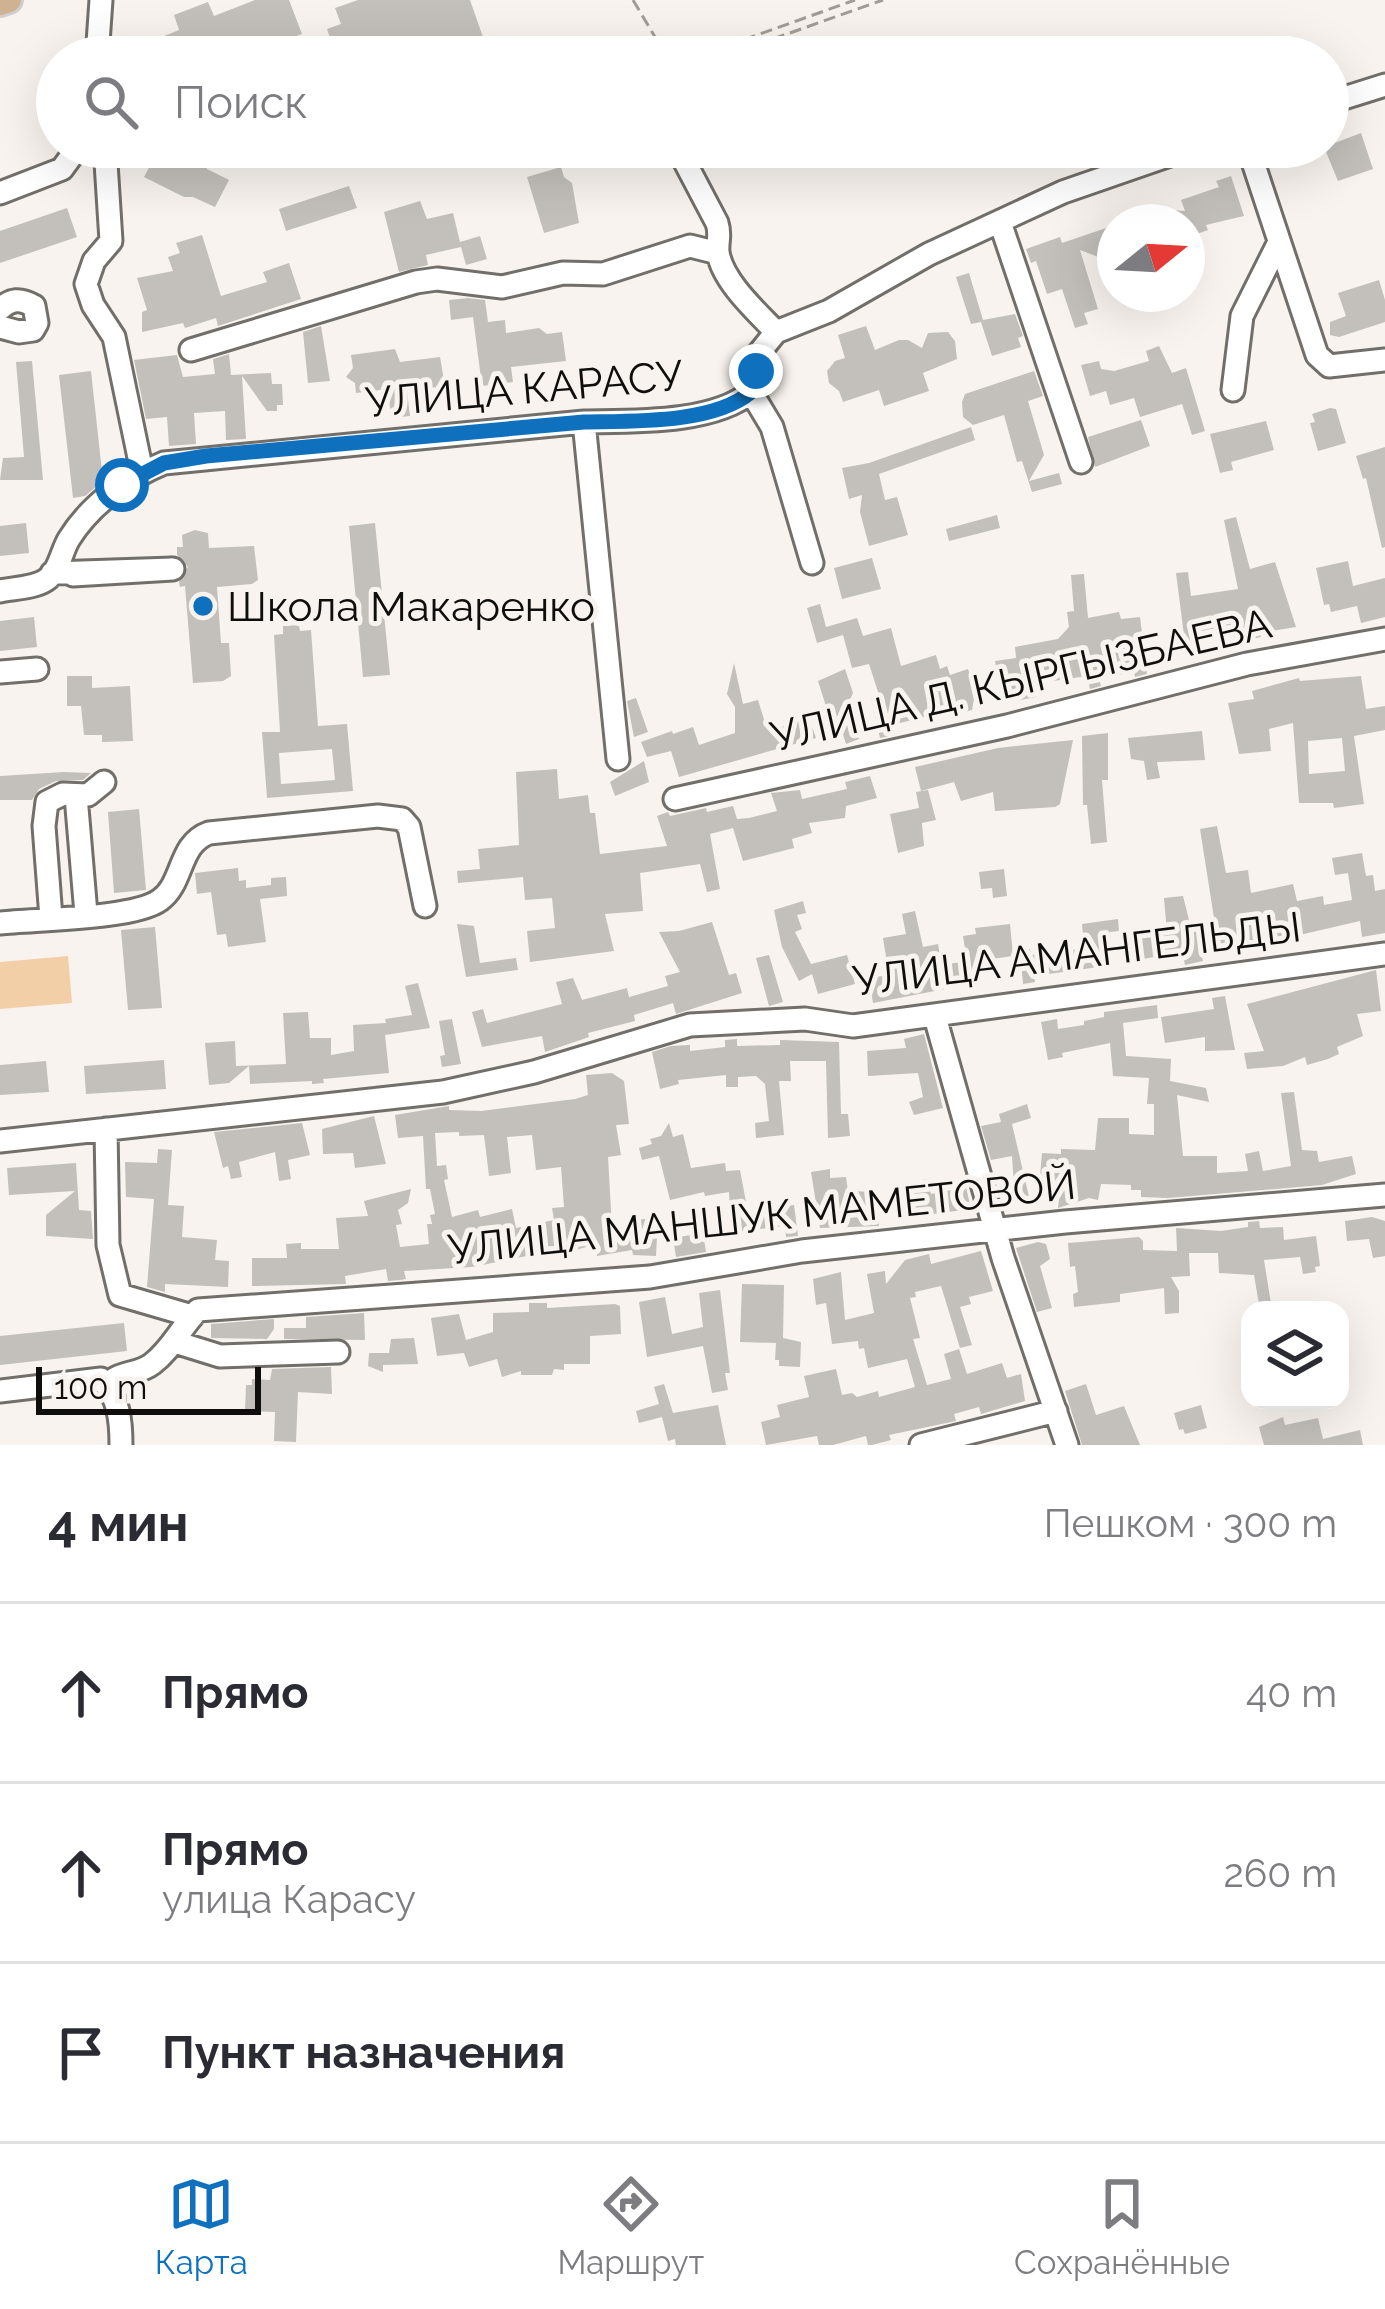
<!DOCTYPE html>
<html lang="ru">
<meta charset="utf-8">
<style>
body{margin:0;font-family:Raleway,sans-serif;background:#f2f2f3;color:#2b2b33}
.controls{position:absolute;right:36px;bottom:36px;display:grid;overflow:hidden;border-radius:24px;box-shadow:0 12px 48px #0002}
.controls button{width:108px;height:108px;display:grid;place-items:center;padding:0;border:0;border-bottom:3px solid #e1e1e2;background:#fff;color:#2b2b33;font:60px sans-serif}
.compass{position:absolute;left:1097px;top:204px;width:108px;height:108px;border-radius:50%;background:#fff;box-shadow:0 12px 48px #0002;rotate:72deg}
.scale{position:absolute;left:36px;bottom:30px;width:225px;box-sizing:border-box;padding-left:12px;border:6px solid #0f0e0c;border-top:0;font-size:33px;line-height:42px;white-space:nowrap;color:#0f0e0c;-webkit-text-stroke:9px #f8f3ee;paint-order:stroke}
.stop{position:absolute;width:36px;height:36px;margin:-27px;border:9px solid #0f71bd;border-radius:50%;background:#fff}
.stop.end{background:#0f71bd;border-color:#fff;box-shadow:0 3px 12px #0008}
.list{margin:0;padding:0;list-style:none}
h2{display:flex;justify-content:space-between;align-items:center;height:156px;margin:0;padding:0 48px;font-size:51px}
h2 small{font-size:39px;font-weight:400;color:#7c7c81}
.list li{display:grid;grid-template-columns:78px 1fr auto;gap:36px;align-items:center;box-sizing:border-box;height:180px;padding:0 48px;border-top:3px solid #e1e1e2}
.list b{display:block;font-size:45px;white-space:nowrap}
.list p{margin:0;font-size:39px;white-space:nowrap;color:#7c7c81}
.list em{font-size:39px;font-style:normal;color:#7c7c81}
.icon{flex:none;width:66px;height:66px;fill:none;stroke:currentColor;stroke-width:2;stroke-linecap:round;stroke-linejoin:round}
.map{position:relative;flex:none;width:1385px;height:1445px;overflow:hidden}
.search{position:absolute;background:#fff;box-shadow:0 12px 48px #0002;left:36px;right:36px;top:36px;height:132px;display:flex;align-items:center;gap:30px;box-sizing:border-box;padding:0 42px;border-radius:66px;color:#7c7c81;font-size:45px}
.sheet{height:696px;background:#fff}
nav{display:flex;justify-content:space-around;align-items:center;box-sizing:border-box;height:168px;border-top:3px solid #e1e1e2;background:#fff;font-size:33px;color:#7c7c81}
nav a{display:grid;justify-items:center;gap:6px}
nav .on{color:#0f71bd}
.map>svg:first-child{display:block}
.green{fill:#f3cfa8}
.building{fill:#c3bfba;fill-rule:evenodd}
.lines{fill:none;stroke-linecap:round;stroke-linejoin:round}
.minor-casing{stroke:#726e69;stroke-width:27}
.major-casing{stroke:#cfcfce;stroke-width:30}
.path{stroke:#a09c98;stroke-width:3;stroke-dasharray:12 6;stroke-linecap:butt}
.minor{stroke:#fff;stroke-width:21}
.major{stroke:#ceb292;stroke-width:24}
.route{stroke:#0f71bd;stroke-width:15}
.poi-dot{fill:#0f71bd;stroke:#f8f3ee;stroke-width:4.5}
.labels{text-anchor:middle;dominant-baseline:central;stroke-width:10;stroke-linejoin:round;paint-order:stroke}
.street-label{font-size:42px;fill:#0f0e0c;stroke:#f8f3ee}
.poi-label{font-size:42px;fill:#0f0e0c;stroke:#f8f3ee;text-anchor:start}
</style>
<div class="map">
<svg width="1385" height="1445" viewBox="0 0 1385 1445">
<rect width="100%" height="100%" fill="#f8f3ee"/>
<path class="green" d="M68,956L72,1003L0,1009V962Z"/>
<path class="building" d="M255,0H289L302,34L241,57H112L179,30L174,15L208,2L214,16Z
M358,0H470L490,57H309L333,47L327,29L341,24L335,8Z
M1361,133L1373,169L1338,181L1324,147Z
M160,147H187L207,157V169L229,180L215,207L193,197H184L144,177Z
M561,167L564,177L572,183L579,223L544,233L527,177Z
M1231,176L1244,216L1206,225L1208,230L1194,235L1189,222H1155L1169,210L1185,211L1181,200L1219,187L1216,181Z
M349,186L357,208L286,231L279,209Z
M420,201L427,219L453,213L460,242L480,236L487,259L466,265L461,247L426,255L428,265L399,272L384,212Z
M67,208L77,237L0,263V231Z
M1115,225V257L1106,260L1080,250L1098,309L1084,313L1088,324L1075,328L1062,289L1047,294L1036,261L1031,263L1026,249L1060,237L1062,243Z
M202,235L221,296L267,282L263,272L289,263L301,299L218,326L216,318L185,328L183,323L142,332V312L147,310L137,278L173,271L168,257L180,253L176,243Z
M969,273L983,320L1015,314L1023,336L1018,338L1021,347L992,356L981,322L971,324L956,277Z
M1379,280L1385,300V322L1339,337L1330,335V322L1346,316L1338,293Z
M468,298L485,300L488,322L505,320L506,333L539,328L547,334L562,332L566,361L511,367L513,382L482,386L473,317L451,320L449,300Z
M321,326L330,381L308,383L303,332Z
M866,326L875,350L899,340H908L922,348L928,333L948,332L955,341L957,359L923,373L929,391L884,406L879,390L843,402L839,391L829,383L827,371L835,361L845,358L838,335Z
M1159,346L1172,373L1186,368L1205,431L1192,435L1182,404L1140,417L1134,398L1110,405L1106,391L1090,396L1081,365L1099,361L1101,369L1114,371L1149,361L1146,351Z
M395,349L400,362L440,357L445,386L407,391L410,416L391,418L388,389L356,393L355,383L346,377L353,368L351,355Z
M229,354L231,375L271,373L272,384H282L283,405H277V411H267L242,376L246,439L226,440L225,411L194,413L196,444L169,446L167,417L146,419L134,360L177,355L183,377L215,374L213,359Z
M32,361L43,480H0L3,458L24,457L16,362Z
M91,371L103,481L85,496L73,498L59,375Z
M1034,371L1043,396L1028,401L1044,455L1029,481L1059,473L1062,484L1032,492L1022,461L1017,462L1004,415L973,425L963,417L962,402L965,394Z
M1330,408L1336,409L1346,443L1318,451L1310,423L1315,422L1312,414Z
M1141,420L1150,446L1095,467L1088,437Z
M1266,421L1274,450L1231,462L1233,470L1220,473L1210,434Z
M971,427L975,440L879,474L885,500L897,497L908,535L869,546L860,512L862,495L849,499L842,468L869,463Z
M1385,447V547L1382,548L1366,478L1363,479L1356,456Z
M997,515L1000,528L949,541L946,529Z
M1236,517L1250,569L1275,562L1296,627L1260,633L1261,637L1246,640L1245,635L1185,643L1176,573L1188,572L1191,596L1238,589L1224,520Z
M26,523L29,553L0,556V526Z
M375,523L390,675L363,677L349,526Z
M195,530L208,533L209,548L254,546L258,580L252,584L217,587L221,643H229L231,676L223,681L193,683L185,586L180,587L179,582L188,567L177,555V547H183L182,535Z
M872,558L881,589L842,599L834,568Z
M1348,561L1353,586L1385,578V617L1361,623L1357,606L1331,612L1329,604L1324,605L1316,568Z
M1084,574L1088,618L1119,612L1121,619L1140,617L1147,674L1135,677L1134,672L1099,678L1101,686L1090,689L1087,676L1033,684L1036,697L1003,703L995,661L1016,658L1015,647L1058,639L1069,627L1067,612L1074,611L1071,575Z
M820,604L826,627L857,618L863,636L891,628L901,666L936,655L940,669L947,666L950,675L968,669L975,693L972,710L949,716L948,711L892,725L894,735L880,738L871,697L879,695L869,664L852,668L843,635L817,643L807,608Z
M34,617L37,647L0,651V621Z
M299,625L300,631L311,630L318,726L347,724L353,791L267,798L262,732H280L274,635L283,634V626ZM332,749L335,780L281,784L279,753Z
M734,663L743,704L758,700L766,726L770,725L772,730L809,718L816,738L679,777L671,751L647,757L641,742L672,731L673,734L693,727L699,745L735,733V707L727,694Z
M845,669L853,693L848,703L859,739L846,744L839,722L832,725L818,681Z
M67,676H92V688L130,686L133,741L102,742V735H84L81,706H67Z
M1361,676L1366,709L1385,706V730L1354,736L1364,804L1334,808L1333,803H1299L1293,723L1269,729L1271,751L1239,754L1228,703L1254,699L1252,691L1299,678L1300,681ZM1342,738L1345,771L1309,774L1308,741Z
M636,698L648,732L634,737L627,701Z
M1202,731L1205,760L1157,762L1160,778L1147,780L1144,761L1131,759L1128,738Z
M1108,733V780H1102L1107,842L1091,844L1087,805H1083L1082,736Z
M1073,740L1060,804L1055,807L995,811L993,792L961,801L954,782L921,791L915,767L998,748Z
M644,761L649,782L615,796L610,782Z
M557,769L559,799L588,795L590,813H595L600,854L667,846L657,816L668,812L670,816L706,808L707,812L733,806L737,819L749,818L777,811L771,793L800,790L802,799L847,789L845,782L870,776L877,798L846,806L845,818L809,823L812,833L792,839L794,848L743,861L733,828L710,834L720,889L707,892L700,864L640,873L643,911L605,914L614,951L530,962L527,931L555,928L552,898L525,900L523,877L458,883L457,871L480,869L478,849L519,845L516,772Z
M64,772L91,773L83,780L56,781L39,789L32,800H0V776Z
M928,790L936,820L922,823L924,846L898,853L890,814L919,808L916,792Z
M139,809L146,890L114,893L108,812Z
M1217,826L1226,873L1248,870L1251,893L1293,884L1297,901L1323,896L1324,905L1352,900L1348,873L1335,875L1332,858L1362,853L1366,876L1373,875L1375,891L1385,889V933L1362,937L1360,921L1282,939L1283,943L1271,946L1269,937L1201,952L1203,961L1185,965L1182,952L1143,959L1139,938L1167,933L1164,898L1183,896L1190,924L1214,918L1200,829Z
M238,868L239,881L246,880V888L271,885V878L286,877L287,896L260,899L266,942L228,947L226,934L217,935L211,892L197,894L195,873Z
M1004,869L1007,896L993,898L992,888L981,889L979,872Z
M803,901L806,913L797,915L802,929L795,932L811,964L847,955L855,984L818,994L812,974L799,981L782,947L774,910Z
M915,911L923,947L938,944L942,965L967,961L963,936L976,934L975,928L1010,924L1013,956L978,961L981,982L873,1003L869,978L889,975L883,938L906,934L902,914Z
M1118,919L1119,931L1110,932L1113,965L1034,976L1035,982L1023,984L1020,950L1030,949L1031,955L1087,948L1088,934L1083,935L1082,924Z
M712,922L729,975L736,973L742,993L676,1014L673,1003L634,1015L635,1021L588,1033L589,1037L545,1052L542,1036L482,1047L472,1012L483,1009L487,1023L562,1004L556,982L573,978L582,1000L627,988L629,997L668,986L665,976L680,972L659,932L679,931Z
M457,924L474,926L480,963L516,958L518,970L466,977Z
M155,927L162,1008L128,1010L121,930Z
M769,955L783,1002L769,1006L756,958Z
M1376,970L1381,1011L1357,1014L1363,1036L1337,1047L1339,1054L1328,1059L1307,1065L1305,1057L1283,1066L1247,1069L1244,1053L1264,1051L1247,1004Z
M418,983L430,1028L385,1035L389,1073L323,1079L324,1083L312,1084V1081L250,1084L249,1066L229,1083L209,1085L205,1043L235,1041L236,1066L286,1064L283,1013L308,1012L310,1038H331V1055L354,1051L353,1025L386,1023L385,1019L412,1015L405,986Z
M1225,996L1235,1050L1205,1051V1037L1165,1043L1161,1017L1214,1009L1212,998Z
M1157,1005L1158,1018L1123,1023L1126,1056L1171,1059L1170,1081L1206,1088L1209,1102L1177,1095L1183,1156H1217V1173L1248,1171L1245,1154L1259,1151L1263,1171L1291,1166L1281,1093L1294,1092L1302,1150L1317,1151L1319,1162L1352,1156L1356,1174L1322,1185L1168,1198L1141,1197V1190H1131V1185L1101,1184L1098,1200L1089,1198L1058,1208L1059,1199H1038L1042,1153L1061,1154V1149L1095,1150L1098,1118H1129V1134L1154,1135V1104H1147L1149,1078L1113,1076L1110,1043L1062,1053L1063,1057L1048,1060L1041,1022L1057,1019L1058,1029L1084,1025V1021L1104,1017V1012Z
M452,1019L461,1064L442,1067L440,1056L445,1055L439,1021Z
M924,1034L943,1108L914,1115L909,1102L923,1097L918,1073L868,1076L867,1051L906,1048L904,1039Z
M737,1039V1046L780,1045V1040L839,1042L841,1114H848L850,1136L828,1138L826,1061H790L791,1081H779L784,1135L756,1138L755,1123L769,1121L765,1084L756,1076L738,1077V1087H726V1075L678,1080L679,1084L660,1089L652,1052L671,1046L690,1045V1051L725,1047V1040Z
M164,1060L166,1089L86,1094L84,1066Z
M46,1061L49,1092L0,1095V1065Z
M612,1073L624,1081L629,1124L616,1125L621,1155L608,1157L612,1228L638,1229L637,1220L658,1217L656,1256L633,1255L632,1250L597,1256V1244L558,1255L557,1250L472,1267L404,1271L406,1279L400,1280L388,1281L386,1269L345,1276L346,1284L252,1286V1258H287L286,1244L301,1243V1249H339L336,1218L368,1216L364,1201L411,1189L408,1203L398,1210L402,1224L396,1225L400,1247L429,1244L427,1224H432L430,1215L435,1214L430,1189H426L423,1136L398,1138L395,1115L449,1106V1110L481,1111L575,1099L588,1095L586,1075ZM459,1132V1136L484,1135L489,1176L511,1173L507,1137L532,1135L536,1170L561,1167L564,1207L552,1208L554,1220L516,1228L512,1209L480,1217L478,1210L452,1217L444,1180L448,1179L446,1165L437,1166L435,1133Z
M1027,1104L1031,1118L1012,1124L1030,1201L1015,1202L1012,1156L991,1160L981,1126L1001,1122L999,1114Z
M374,1116L386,1164L355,1168L353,1153L323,1154L322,1129Z
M302,1123L310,1155L288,1160L291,1179L279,1181L275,1152L239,1162L242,1177L231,1179L228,1166L223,1168L214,1132Z
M669,1123L673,1137L683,1134L691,1168L725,1163L726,1171L740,1170L749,1218L763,1216V1209L794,1205L798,1236L786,1237L785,1226L742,1231L741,1227L731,1228L729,1192L705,1196L704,1192L670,1200L659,1156L642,1160L639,1148L652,1144L650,1139L661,1136Z
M158,1149L172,1150L168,1205L184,1206L182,1237L217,1240L215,1260L229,1261L228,1287L165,1284V1292L147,1287L154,1199L126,1197L125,1162L157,1163Z
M76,1163L79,1210L91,1211L93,1239L46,1236V1215L75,1191L9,1195L7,1168Z
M830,1169V1178L846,1177L848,1191L875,1192L879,1226L820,1228L811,1172Z
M927,1179L931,1194L966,1187L971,1209L903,1218L897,1191L909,1189L908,1183Z
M1372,1217L1385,1221V1256L1373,1258L1369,1239L1347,1241L1345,1221Z
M1259,1221L1260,1228L1283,1227L1284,1240L1316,1236L1320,1266L1315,1267L1316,1272L1303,1274L1300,1257L1264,1260L1272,1310H1260L1254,1275L1219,1273L1218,1253H1189L1190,1276L1171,1277L1179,1291V1313L1165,1314L1164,1288L1120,1294V1302L1074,1307L1073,1294L1078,1292L1075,1266L1070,1267L1068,1243L1139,1237L1143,1241V1250L1177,1251L1176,1228L1221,1231L1248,1227V1222Z
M703,1233L706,1252L676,1257L673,1238Z
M1038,1242L1046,1244L1050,1259L1040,1266L1052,1308L1037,1312L1016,1248Z
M981,1251L993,1291L969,1297L971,1304L960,1307L972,1345L960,1348L941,1286L915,1292L916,1297L910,1298L920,1338L913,1339L927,1385L951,1379L944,1354L959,1349L967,1374L1002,1363L1007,1378L1021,1374L1025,1401L981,1414L979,1407L954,1414L956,1421L889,1435L891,1440L872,1445H868L866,1436L833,1445H819L817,1436L766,1445L761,1422L780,1417L777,1405L809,1397L804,1376L836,1369L842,1395L852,1393L857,1397L878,1391L879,1397L915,1387L907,1359L868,1368L864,1348L859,1349L858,1341L832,1344L826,1303L816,1305L813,1279L841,1272L845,1320L874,1313L867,1274L885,1271L886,1284L905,1260L929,1254L931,1264Z
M742,1284L784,1285L783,1338L801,1342L800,1367L779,1366V1360H775L776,1343L740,1342Z
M720,1290L730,1373H725L728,1390L712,1393L703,1346L647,1357L639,1302L665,1297L672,1334L703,1327L699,1293Z
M529,1303H547V1308L615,1304L620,1306L621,1334L590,1336V1364H564V1370L554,1369L552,1375H521V1371L502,1377L497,1359L469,1367L464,1353L437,1356L431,1318L459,1314L466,1340L493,1332V1313L529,1312Z
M364,1313L365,1340L284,1339V1328H306V1317Z
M274,1319V1329L267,1339L211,1338V1324Z
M124,1323L127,1351L0,1365V1336Z
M414,1338L418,1364L383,1365V1372L368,1366L369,1353H389L391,1339Z
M331,1367L332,1394L298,1392L296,1442L274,1441L275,1412L245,1411L246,1385H252V1379L270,1380L272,1369Z
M664,1384L673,1413L718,1405L726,1445H676L675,1439L668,1441L662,1417L639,1423L636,1411L659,1404L654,1387Z
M1086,1384L1096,1415L1124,1406L1140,1445H1082L1065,1391Z
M1201,1405L1207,1428L1185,1434L1183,1429L1179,1430L1174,1413Z
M1283,1417L1285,1425L1318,1418L1323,1439L1360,1430L1363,1445H1264L1259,1427Z"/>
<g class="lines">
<g class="minor-casing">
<path id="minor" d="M97,57L101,0
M1328,103L1385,85
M105,147L111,241L94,261L86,284L93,305L114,337L142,472
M677,147L717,223C721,235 717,241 718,252C722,281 757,312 776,332
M1248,147L1317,355L1329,366L1385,360
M0,193L62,169L78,147
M1000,222L1081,462
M0,309C11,299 20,298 34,306L37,323L33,330L19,332L0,327
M191,350L416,282L437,279L502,287L563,273L603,274L690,246L718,253
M1233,390L1242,316L1279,242
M751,392L772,427L812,563
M584,422L618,759
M52,573L173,569L73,575
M0,591C14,588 34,588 46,580C60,570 61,552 69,539C90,505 127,478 164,463L584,422C632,421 713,424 751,392L759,353L776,332L829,311L929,254L1063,192L1193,147
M0,672L37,669
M76,796L86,914
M675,799L1007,726L1247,664L1385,639
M51,918L44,826L47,802L63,794L88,795L104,782
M0,923C37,919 134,919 160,900C184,883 178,844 209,833L378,816L402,819L409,827L425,906
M935,1017L1003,1258L1067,1445
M106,1129L108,1245L120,1295L192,1316
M0,1141L443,1092L534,1072L690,1025L805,1019L853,1026L1385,954
M175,1342L220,1356L338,1352
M107,1385C119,1371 138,1375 152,1364C172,1349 181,1327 198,1310L650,1277L802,1251L1065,1222L1385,1195
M0,1391L101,1379C119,1397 121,1421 121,1445
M921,1445L1056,1411"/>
</g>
<g class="major-casing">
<path id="major" d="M0,3L9,0"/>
</g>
<path class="path" d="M633,0L667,57
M721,57L718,49L855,0
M722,57L883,0"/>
<use href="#minor" class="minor"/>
<use href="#major" class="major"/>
</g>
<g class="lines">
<path class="route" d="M122,485L164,463L206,456L584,422C632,421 713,424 751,392L756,371"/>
</g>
<circle class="poi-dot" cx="203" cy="606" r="12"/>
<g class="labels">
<g class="street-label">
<text transform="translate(524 389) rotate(-5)">УЛИЦА КАРАСУ</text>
<text transform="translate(1021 680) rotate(-13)">УЛИЦА Д. КЫРГЫЗБАЕВА</text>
<text transform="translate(1077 954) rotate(-7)">УЛИЦА АМАНГЕЛЬДЫ</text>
<text transform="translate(762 1217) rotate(-6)">УЛИЦА МАНШУК МАМЕТОВОЙ</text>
</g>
<g class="poi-label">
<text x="227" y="606">Школа Макаренко</text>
</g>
</g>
</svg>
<div class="controls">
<button><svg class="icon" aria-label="layers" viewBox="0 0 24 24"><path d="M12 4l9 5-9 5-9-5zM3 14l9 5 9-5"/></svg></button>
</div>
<svg class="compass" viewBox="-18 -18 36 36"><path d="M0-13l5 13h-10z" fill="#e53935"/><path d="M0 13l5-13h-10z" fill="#7c7c81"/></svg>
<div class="scale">100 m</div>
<div class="stop" style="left:122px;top:485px"></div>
<div class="stop end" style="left:756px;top:371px"></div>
<div class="search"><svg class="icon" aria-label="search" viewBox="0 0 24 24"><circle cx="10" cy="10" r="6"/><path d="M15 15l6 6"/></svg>Поиск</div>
</div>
<section class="sheet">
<h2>4 мин<small>Пешком · 300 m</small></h2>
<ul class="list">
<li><svg class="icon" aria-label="ahead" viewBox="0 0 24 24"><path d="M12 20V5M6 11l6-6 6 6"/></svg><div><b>Прямо</b></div><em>40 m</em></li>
<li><svg class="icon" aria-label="ahead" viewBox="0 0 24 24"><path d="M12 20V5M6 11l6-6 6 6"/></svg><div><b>Прямо</b><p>улица Карасу</p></div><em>260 m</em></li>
<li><svg class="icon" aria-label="arrive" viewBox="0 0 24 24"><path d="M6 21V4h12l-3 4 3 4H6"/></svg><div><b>Пункт назначения</b></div></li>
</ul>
</section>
<nav>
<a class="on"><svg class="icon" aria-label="map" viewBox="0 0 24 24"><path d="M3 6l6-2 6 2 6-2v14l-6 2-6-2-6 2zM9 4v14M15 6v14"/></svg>Карта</a>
<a><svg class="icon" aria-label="directions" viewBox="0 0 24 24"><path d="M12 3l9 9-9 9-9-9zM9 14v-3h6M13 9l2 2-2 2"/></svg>Маршрут</a>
<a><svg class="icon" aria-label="saved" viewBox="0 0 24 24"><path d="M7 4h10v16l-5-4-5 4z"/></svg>Сохранённые</a>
</nav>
